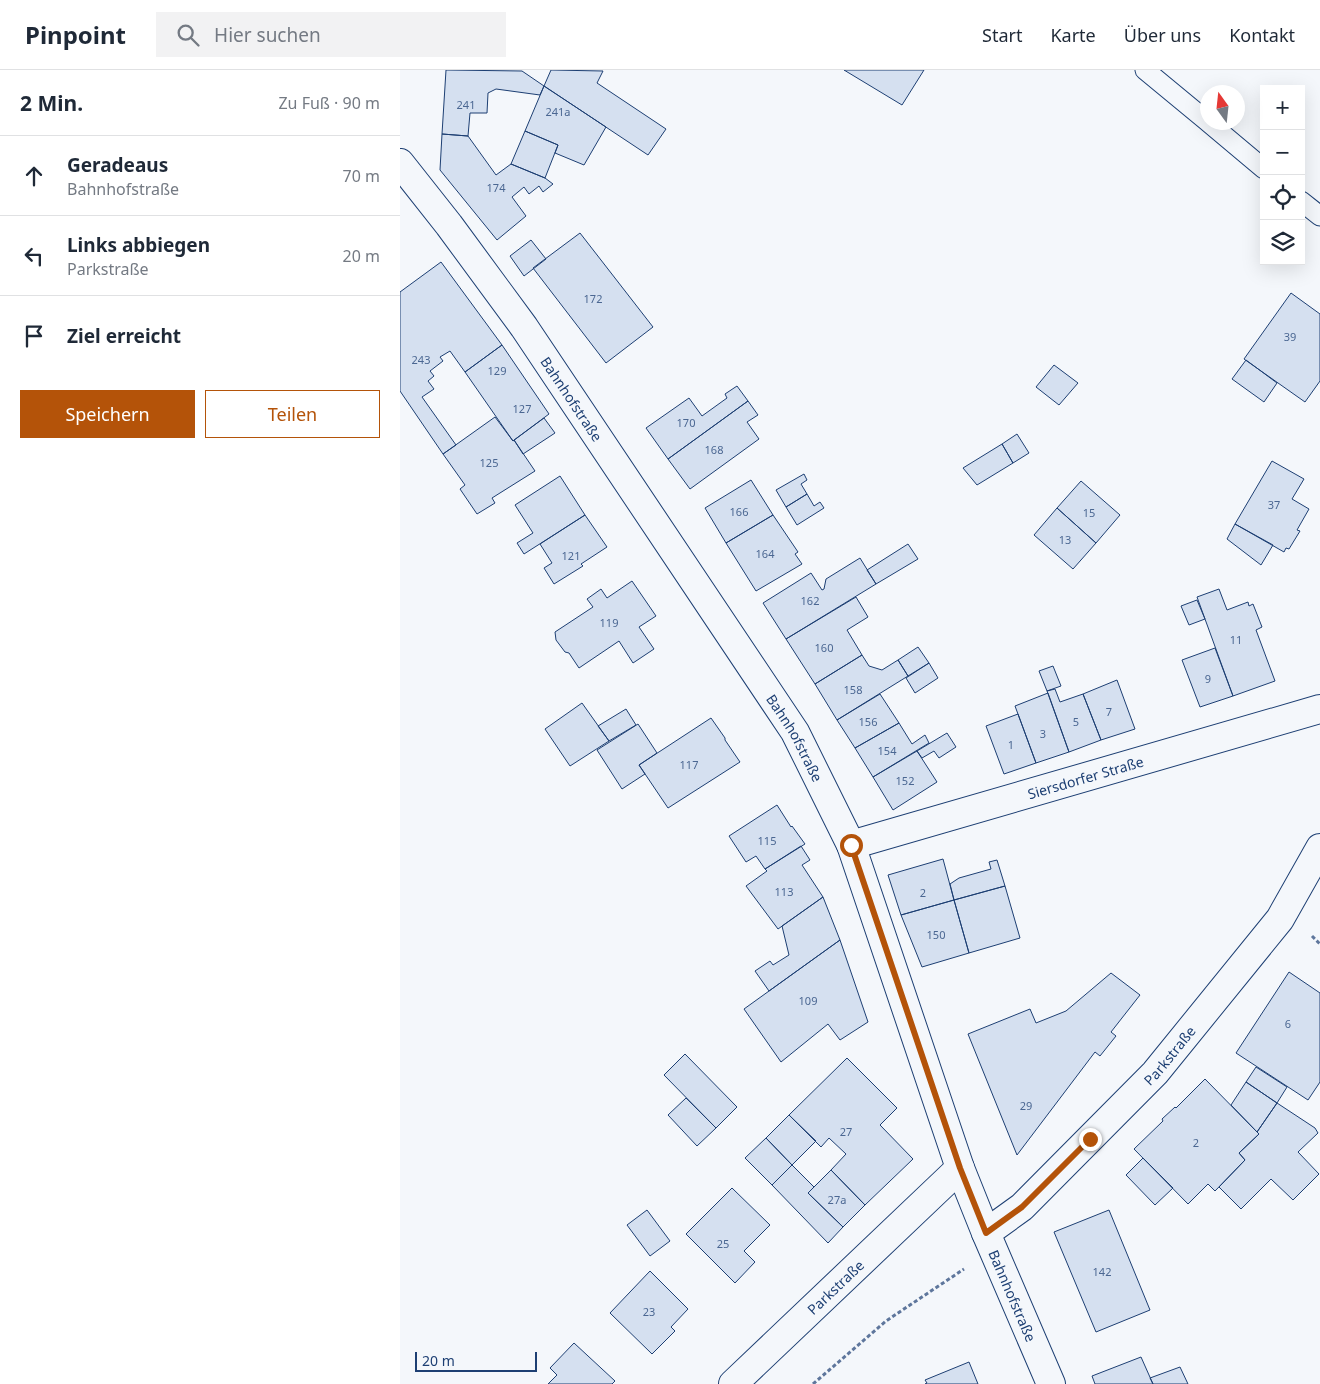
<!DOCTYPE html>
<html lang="de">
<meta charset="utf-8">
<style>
body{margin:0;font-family:"Noto Sans",sans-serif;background:#f2f2f3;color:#1f2937}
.controls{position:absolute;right:15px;top:15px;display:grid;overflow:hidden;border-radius:0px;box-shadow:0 5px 20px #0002}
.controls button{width:45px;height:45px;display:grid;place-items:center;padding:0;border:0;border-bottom:1px solid #e0e1e3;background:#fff;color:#1f2937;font:25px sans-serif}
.compass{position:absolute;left:800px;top:15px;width:45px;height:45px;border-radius:50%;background:#fff;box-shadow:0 5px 20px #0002;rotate:345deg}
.scale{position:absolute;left:15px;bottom:12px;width:122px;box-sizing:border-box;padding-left:5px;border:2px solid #1d3f73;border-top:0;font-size:14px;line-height:18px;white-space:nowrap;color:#1d3f73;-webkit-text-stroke:4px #f4f7fb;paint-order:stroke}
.stop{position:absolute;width:15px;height:15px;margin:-11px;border:4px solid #b45309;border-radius:50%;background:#fff}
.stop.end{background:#b45309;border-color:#fff;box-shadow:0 1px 5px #0008}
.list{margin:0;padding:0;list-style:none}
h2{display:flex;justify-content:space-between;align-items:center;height:65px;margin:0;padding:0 20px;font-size:21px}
h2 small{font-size:16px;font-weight:400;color:#747a83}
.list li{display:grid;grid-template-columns:32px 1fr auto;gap:15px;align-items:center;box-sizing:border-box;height:80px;padding:0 20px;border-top:1px solid #e0e1e3}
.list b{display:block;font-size:19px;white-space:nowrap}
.list p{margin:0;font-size:16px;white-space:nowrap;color:#747a83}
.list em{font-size:16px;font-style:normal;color:#747a83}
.actions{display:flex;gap:10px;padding:15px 20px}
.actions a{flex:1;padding:11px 0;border:1px solid #b45309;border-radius:0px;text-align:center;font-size:18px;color:#b45309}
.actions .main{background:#b45309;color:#fff}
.icon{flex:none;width:28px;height:28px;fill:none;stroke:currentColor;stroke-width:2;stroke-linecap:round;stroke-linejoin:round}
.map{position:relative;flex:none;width:920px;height:1314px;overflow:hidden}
header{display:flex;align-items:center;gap:30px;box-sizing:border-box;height:70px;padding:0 25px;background:#fff;border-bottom:1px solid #e0e1e3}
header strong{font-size:24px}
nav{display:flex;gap:28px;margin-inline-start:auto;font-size:18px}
.search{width:350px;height:45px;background:#f2f2f3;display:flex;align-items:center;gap:12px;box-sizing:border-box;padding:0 18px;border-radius:0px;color:#747a83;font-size:19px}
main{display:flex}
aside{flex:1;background:#fff}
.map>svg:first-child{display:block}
.building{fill:#d5e0f0;stroke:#1d3f73}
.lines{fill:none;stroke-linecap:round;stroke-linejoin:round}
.lane-casing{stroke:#1d3f73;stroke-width:21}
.street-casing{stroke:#1d3f73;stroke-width:30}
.path{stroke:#5e769c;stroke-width:3;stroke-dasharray:4 2.5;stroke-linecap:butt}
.lane{stroke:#f4f7fb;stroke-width:19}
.street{stroke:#f4f7fb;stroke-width:28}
.route{stroke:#b45309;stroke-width:6}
.labels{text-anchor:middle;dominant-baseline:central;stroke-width:4;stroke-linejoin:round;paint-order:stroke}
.number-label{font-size:11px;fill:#4b6792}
.street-label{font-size:14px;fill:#1d3f73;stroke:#f4f7fb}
</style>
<header>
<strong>Pinpoint</strong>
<div class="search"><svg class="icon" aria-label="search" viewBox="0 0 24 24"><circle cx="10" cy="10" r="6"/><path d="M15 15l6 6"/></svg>Hier suchen</div>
<nav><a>Start</a><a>Karte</a><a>Über uns</a><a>Kontakt</a></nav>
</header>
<main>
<aside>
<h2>2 Min.<small>Zu Fuß · 90 m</small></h2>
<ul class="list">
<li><svg class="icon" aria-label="ahead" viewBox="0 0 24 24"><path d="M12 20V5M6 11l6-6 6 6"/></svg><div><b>Geradeaus</b><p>Bahnhofstraße</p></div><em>70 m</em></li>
<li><svg class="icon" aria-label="left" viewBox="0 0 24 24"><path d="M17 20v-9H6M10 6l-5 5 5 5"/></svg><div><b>Links abbiegen</b><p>Parkstraße</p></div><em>20 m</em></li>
<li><svg class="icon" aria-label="arrive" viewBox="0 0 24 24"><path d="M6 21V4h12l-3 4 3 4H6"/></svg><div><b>Ziel erreicht</b></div></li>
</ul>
<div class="actions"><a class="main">Speichern</a><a>Teilen</a></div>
</aside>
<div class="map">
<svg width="920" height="1314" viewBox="0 0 920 1314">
<rect width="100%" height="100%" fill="#f4f7fb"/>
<path class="building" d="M46,0L122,1L144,16L140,25L96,19L88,23L87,43H70L68,66L42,64Z
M151,0L203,1L197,13L266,59L248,85L144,16Z
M444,0H524L502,35Z
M144,16L206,57L184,95L155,83L158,75L125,61Z
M125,61L158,75L145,108L111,94Z
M42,64L68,66L96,105L111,94L145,108L153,114L143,122L139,116L129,124L124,117L112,127L126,146L97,170L40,100Z
M180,163L253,257L206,293L133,198Z
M131,170L146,189L124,206L110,186Z
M41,192L102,275L65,302L50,281L40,287L43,291L30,301L34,306L28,311L34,319L22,327L56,375L43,384L0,321V222Z
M891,223L920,244V311L905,332L844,289Z
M102,275L149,344L113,371L65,302Z
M846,290L877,313L864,332L832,309Z
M654,295L678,313L659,335L636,317Z
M337,316L348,331L268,389L246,358L289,328L302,346L327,328L325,324Z
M348,331L358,345L347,352L359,369L290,419L268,389Z
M95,347L113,371L114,370L135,401L92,428L95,433L77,444L60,419L65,415L43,384Z
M144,348L155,363L123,384L114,370Z
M617,364L629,383L613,393L602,374Z
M602,374L613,393L577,415L563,398Z
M872,391L904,409L892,429L909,439L897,460L900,461L889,479L886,478L884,482L835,454Z
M404,404L407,410L401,414L407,424L386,437L376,420Z
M160,406L185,445L124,484L117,473L133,463L115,435Z
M351,410L373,445L326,473L305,438Z
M681,411L720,445L696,473L657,438Z
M407,424L414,436L420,432L424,438L397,455L386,437Z
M657,438L696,473L673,499L634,465Z
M185,445L207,477L181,494L183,496L154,514L144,498L152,493L140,474Z
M373,445L398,482L395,484L402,494L356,521L326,473Z
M835,454L873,475L861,495L827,469Z
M508,474L518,489L476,514L467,500Z
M460,488L476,514L386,569L363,533L411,503L422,520L424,519L426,509Z
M232,511L256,546L239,557L254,579L233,593L219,571L179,598L169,583L165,582L156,570L155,562L193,537L187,529L201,519L207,528Z
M819,519L827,540L848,532L849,536L853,534L862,557L856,560L875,611L833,626L797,527Z
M456,527L468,547L447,560L462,585L415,614L386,569Z
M797,530L805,549L789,555L781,536Z
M518,577L529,593L508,606L498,590Z
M815,578L833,626L800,637L782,590Z
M462,585L469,596L482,600L498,590L508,606L437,650L415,614Z
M529,593L538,608L515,623L506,608Z
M653,596L661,616L647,621L639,601Z
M717,610L735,659L701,670L683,624Z
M655,619L660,632L683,624L701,670L669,682L647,621Z
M648,623L669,682L636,693L615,636Z
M480,624L499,653L455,678L437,650Z
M182,633L209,671L170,696L145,659Z
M226,639L236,655L209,671L198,656Z
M618,644L636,693L604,704L586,656Z
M311,648L325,668V670L340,692L268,738L239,695Z
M499,653L512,674L525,665L529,673L473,707L455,678Z
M238,654L257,683L239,695L245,704L222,719L197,680Z
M547,663L556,677L539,688L534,681L522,688L517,681Z
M517,681L537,712L493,740L473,707Z
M377,735L391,757L392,756L405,774L365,799L356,786L346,792L329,766Z
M401,776L410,790L402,795L423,827L378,859L346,816L367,801L365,799Z
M543,789L554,830L501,845L488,805Z
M597,790L605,816L554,830L550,814L559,808L591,799L589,792Z
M605,816L620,868L569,883L554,830Z
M423,827L440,870L369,921L355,901L370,891L373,895L389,885L382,856Z
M554,830L569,883L522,897L501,845Z
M440,870L468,952L440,970L428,954L381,992L344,939Z
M889,902L920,923V1012L908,1030L836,983Z
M711,903L740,925L711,962L716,966L700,986L695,982L617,1085L568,964L630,939L636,953L666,941Z
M285,984L337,1037L316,1058L264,1005Z
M447,988L497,1038L480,1055L513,1089L465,1135L431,1100L446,1084L429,1068L421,1077L389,1045Z
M856,997L887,1017L877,1033L846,1012Z
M805,1009L859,1064L839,1083L845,1090L815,1121L808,1114L788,1134L734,1079L763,1051L762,1049L775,1037L776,1038Z
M846,1012L877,1033L857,1062L831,1035Z
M286,1028L316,1058L297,1076L268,1045Z
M877,1033L915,1058L918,1063L898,1082L919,1104L893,1130L871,1109L841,1139L819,1117L845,1090L839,1083L859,1064L857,1062Z
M389,1045L416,1071L392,1095L366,1068Z
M366,1068L392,1095L372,1115L345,1088Z
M743,1088L773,1118L755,1135L726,1105Z
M392,1095L414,1117L408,1123L443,1157L428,1173L372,1115Z
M431,1100L465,1135L443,1157L408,1123Z
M332,1118L370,1155L344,1181L355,1192L335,1213L286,1164Z
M247,1140L270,1171L250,1186L227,1155Z
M709,1140L750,1240L696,1262L654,1162Z
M250,1201L288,1239L271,1257L275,1261L252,1284L210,1243Z
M174,1273L215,1311L212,1314H148L157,1305L150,1298Z
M741,1287L753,1314H695L692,1306Z
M569,1292L578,1314H525L527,1313L525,1310Z
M780,1297L788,1314H753L750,1308Z"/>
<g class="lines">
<g class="lane-casing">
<path id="lane" d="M745,0L808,52
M808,52L864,99
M901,131L920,146"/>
</g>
<g class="street-casing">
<g id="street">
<path id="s1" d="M0,93L49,155L124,257L395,662L451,775L560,1098L586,1163L651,1314"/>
<path id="s2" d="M451,775L920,639"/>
<path id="s3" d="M586,1163L622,1137L755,1003L880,849L920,778"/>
<path id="s4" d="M333,1314L560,1098"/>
</g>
</g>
<path class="path" d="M912,866L920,874
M413,1314L486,1251L564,1199"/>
<use href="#lane" class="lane"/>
<use href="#street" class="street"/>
</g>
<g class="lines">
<path class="route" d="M451,775L560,1098L586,1163L622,1137L690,1069"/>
</g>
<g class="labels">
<g class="number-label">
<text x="66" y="34">241</text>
<text x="158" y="41">241a</text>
<text x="96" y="117">174</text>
<text x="193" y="228">172</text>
<text x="890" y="266">39</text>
<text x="21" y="289">243</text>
<text x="97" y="300">129</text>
<text x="122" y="338">127</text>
<text x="286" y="352">170</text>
<text x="314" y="379">168</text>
<text x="89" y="392">125</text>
<text x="874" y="434">37</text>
<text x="339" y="441">166</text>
<text x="689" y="442">15</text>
<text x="665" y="469">13</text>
<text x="365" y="483">164</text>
<text x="171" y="485">121</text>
<text x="410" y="530">162</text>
<text x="209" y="552">119</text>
<text x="836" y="569">11</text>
<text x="424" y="577">160</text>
<text x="808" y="608">9</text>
<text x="453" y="619">158</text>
<text x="709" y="641">7</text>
<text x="468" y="651">156</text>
<text x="676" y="651">5</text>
<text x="643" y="663">3</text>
<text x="611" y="674">1</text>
<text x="487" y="680">154</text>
<text x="289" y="694">117</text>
<text x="505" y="710">152</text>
<text x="367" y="770">115</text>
<text x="384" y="821">113</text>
<text x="523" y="822">2</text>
<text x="536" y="864">150</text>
<text x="408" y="930">109</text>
<text x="888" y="953">6</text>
<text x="626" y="1035">29</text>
<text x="446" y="1061">27</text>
<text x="796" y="1072">2</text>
<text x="437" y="1129">27a</text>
<text x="323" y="1173">25</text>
<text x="702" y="1201">142</text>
<text x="249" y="1241">23</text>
</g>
<g class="street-label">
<text stroke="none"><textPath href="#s1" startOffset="292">Bahnhofstraße</textPath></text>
<text stroke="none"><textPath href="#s1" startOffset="698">Bahnhofstraße</textPath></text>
<text stroke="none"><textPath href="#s2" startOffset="244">Siersdorfer Straße</textPath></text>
<text stroke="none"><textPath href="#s3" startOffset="256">Parkstraße</textPath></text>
<text stroke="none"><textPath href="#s4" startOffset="141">Parkstraße</textPath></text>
<text stroke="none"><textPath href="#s1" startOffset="1298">Bahnhofstraße</textPath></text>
</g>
</g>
</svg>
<div class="controls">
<button>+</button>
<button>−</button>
<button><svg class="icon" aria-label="locate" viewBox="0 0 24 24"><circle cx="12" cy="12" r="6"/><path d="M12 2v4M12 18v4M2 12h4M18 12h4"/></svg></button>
<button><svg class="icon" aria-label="layers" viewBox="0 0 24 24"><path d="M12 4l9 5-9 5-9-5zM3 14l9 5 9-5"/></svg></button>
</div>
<svg class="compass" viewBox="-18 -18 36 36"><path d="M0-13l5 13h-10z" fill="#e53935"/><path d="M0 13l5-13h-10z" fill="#747a83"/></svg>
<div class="scale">20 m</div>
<div class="stop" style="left:451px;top:775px"></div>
<div class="stop end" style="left:690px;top:1069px"></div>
</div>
</main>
